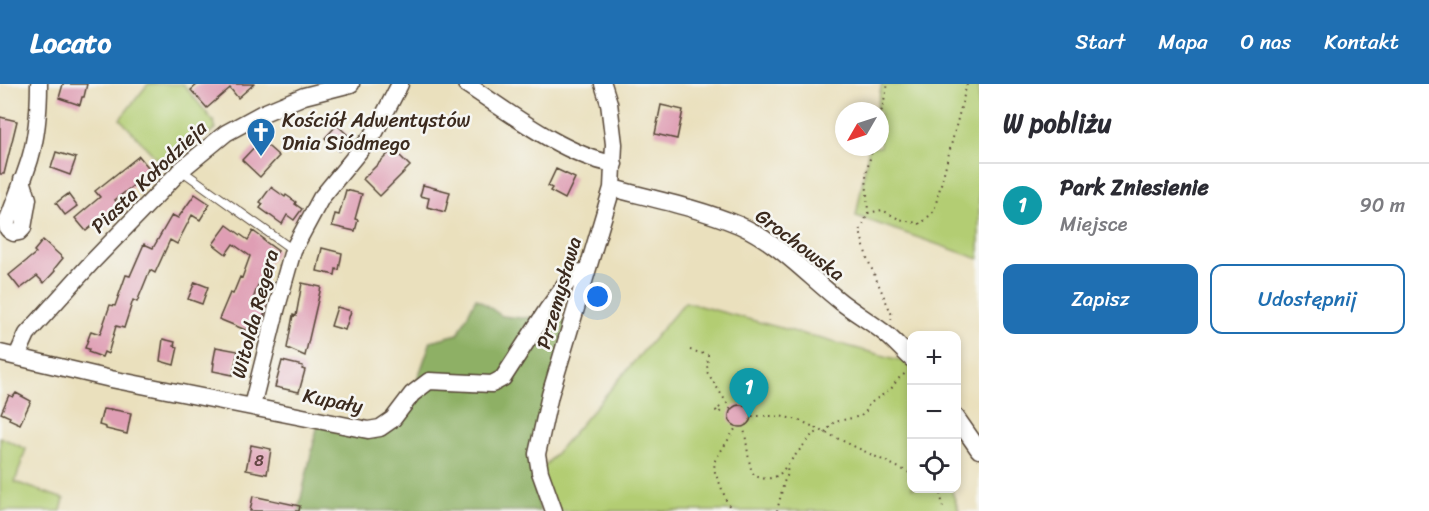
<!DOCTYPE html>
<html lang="pl">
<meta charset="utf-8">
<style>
body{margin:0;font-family:Sriracha,sans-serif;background:#f2f2f3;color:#2b2b33}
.controls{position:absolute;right:18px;bottom:18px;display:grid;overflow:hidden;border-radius:12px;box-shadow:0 3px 9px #0003}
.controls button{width:54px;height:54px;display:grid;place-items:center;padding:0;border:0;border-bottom:2px solid #e1e1e2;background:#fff;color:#2b2b33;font:30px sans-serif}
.compass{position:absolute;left:835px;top:18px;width:54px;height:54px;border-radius:50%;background:#fff;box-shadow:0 3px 9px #0003;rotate:231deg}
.you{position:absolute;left:598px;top:213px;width:21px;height:21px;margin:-15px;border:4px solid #fff;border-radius:50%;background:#1a73e8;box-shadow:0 0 0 9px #1a73e833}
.badge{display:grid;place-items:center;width:39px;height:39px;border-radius:50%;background:#1f6fb2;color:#fff;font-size:20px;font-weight:700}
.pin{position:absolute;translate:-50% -50px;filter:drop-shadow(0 2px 3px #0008)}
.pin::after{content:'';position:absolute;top:32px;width:21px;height:18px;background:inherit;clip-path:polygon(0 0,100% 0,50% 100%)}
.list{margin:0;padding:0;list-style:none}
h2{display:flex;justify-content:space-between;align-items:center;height:78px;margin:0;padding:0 24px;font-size:26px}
h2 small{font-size:20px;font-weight:400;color:#7c7c81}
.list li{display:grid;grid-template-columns:39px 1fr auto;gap:18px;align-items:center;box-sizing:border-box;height:84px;padding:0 24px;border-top:2px solid #e1e1e2}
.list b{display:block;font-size:22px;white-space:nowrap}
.list p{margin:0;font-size:20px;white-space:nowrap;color:#7c7c81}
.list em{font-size:20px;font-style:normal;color:#7c7c81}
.actions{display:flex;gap:12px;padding:18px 24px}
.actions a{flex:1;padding:14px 0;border:2px solid #1f6fb2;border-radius:12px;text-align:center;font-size:21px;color:#1f6fb2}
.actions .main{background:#1f6fb2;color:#fff}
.icon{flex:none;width:33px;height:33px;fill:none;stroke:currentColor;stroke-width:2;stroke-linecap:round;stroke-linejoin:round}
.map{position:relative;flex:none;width:979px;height:427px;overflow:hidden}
header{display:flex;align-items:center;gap:36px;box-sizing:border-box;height:84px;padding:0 30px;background:#1f6fb2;color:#fff}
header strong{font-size:28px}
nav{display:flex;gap:33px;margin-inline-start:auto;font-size:21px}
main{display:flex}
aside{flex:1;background:#fff}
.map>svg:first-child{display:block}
.green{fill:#b3cd73;stroke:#777c48;stroke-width:1.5}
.forest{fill:#8eb065;stroke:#646d42;stroke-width:1.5}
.building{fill:#df9eb4}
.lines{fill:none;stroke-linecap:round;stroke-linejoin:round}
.service-casing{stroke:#554536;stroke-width:10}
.minor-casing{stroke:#554536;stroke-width:19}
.path{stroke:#554536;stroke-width:2;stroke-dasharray:1.5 4.5;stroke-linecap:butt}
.service{stroke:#fff;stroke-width:8}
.minor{stroke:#fff;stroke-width:16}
.labels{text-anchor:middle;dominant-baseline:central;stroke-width:5;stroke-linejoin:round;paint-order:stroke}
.number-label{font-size:16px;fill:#644744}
.poi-label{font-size:20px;fill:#3b2a1e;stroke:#f6f6f2;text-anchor:start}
.street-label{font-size:20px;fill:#3b2a1e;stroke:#f6f6f2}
</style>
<header>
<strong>Locato</strong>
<nav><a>Start</a><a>Mapa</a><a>O nas</a><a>Kontakt</a></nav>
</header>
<main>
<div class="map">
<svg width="979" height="427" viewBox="0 0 979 427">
<rect width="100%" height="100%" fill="#f6f6f2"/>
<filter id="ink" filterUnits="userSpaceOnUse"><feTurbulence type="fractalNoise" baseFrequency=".0167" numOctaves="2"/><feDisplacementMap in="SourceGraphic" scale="12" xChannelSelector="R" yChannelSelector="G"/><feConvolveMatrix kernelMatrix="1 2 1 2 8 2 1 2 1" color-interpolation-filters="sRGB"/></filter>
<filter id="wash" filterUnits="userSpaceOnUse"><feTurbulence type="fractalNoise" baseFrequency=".008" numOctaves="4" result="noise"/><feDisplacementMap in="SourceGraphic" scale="24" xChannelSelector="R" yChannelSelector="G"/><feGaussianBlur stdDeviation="1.35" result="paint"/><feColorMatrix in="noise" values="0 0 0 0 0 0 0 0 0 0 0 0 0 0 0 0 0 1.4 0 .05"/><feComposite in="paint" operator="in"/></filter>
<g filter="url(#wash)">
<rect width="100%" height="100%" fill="#eae0bd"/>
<path class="green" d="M148,0H183L214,38L216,45L192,61L167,86L120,35Z
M882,0H979V175L856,132L869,63H880V27H876Z
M685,218L911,279L912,404L951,405L959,427H554L540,388Z
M0,353L26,365L15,398L64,415L61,427H0Z"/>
<path class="forest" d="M476,214L502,232L521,234L555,232L562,235L567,241L532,388L540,427H298L318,340L354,349L405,331L431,257L458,250Z"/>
<g id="blocks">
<path class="building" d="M63,0H87L84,13H82L80,21L59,14Z
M198,0H254L238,14L230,4L207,24L191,6Z
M661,21L683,26L677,55L655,50Z
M0,33L17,37L4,90H0Z
M337,41L351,54L339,67L325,54Z
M261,56L279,72L260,93L242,76Z
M393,65L410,82L380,112L363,95Z
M56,68L76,74L70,91L51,84Z
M139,72L152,88L136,103L134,101L115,116L118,121L86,147L75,134L100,113L95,107Z
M556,85L575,94L565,115L550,107L552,104L548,102Z
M423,101L450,108L445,128L427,123L429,114L420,112Z
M271,103L285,113L286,111L296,118L295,120L302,125L294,136L287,131L282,140L260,124L263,120L260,118Z
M346,106L362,110L355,135L358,136L355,147L332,142L335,130L339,131Z
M68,110L77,122L65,131L56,119Z
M195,110L210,120L200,136L192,131L177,160L170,156L155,189L150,186L137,218L133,216L124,244L116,242L108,270L104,268L102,273L88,268L89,265L85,264L91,247L100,250L110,221L115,222L126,191L130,192L144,160L153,164L172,131L178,134Z
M227,141L248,156L253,147L264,155L263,156L278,167L263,187L252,218L266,224L261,242L253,238L248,247L219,235L230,209L233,210L240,193L242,194L250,172L233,160L226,170L213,160Z
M43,156L63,174L54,185L55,187L44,199L37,192L20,205L9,191L36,169L34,167Z
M322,164L342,169L339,186L336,185L335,191L317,187Z
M195,198L208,203L202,220L188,215Z
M302,199L321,203L305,272L287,264L293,231L296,232Z
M337,223L351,227L345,246L331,242Z
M163,255L175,258L174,262L178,263L174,281L160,277Z
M216,263L238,267L233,291L213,287L214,279H213Z
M282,277L303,282L302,285L305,286L299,308L275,303Z
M16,309L31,317L20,340L9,335L10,333L1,329L9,311L13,313Z
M729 332a11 11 0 1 1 22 0a11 11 0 1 1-22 0Z
M103,325L110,326V325L131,329L127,350L106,345V343L99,341Z
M251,361L271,365L267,390L246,386Z
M253,412L300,422L299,427H250Z"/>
</g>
</g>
<g filter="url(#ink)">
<use href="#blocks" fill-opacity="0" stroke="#554536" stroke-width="1.5"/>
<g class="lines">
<g class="service-casing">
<path id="service" d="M181,86L293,166"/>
</g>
<g class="minor-casing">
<path id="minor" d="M466,0C507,27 565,72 614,80
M22,96L28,115L23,144L19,148L14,149C9,147 6,144 7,138C15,117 23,97 30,75C37,51 39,25 39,0
M612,104C654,115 698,124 739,141C778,158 808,192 841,218C854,228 869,237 882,247C893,255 902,266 912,275
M0,269L111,295L368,346L380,344L393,335L412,310L429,297L492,300L503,294L547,226L575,188L586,189
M17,272L27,250L92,178L181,86L226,49L261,30L304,12L351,0
M252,322L277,223L293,166L321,114L375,48L400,0
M956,333L979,366
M554,427L540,388L537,370L550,311L612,104L614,60L609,19L603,0"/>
</g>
<path class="path" d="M880,33L888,0
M873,63L866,90L868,129L860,147L867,174L892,231L891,236
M868,129L882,126L899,135L921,140L934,127L967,0
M690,266L708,271L707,288L732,327
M719,323L722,326L719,329L716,327Z
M752,332H779L799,336L912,390
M743,342C747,353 748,382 753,389C759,397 771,395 779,391L812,351L820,347
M825,349L834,338L861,332L866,327L869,320L891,305L898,295L907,288
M939,404L941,409L943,427
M732,427L726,416L720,400L715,389L714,378L737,342
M777,427L784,398L788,390L787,384"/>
<use href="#service" class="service"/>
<use href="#minor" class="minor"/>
</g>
</g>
<defs>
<g id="church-pin" transform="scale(1.5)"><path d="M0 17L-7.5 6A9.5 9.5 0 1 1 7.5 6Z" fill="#1f6fb2" stroke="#f6f6f2"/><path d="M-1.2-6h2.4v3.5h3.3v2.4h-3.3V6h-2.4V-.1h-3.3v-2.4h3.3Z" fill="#fff"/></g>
</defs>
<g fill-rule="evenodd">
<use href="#church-pin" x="261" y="48"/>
</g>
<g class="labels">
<g class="number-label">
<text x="259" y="376">8</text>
</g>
<g class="poi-label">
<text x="282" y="36">Kościół Adwentystów<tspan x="282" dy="23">Dnia Siódmego</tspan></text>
</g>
<g class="street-label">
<text transform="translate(149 93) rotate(-44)">Piasta Kołodzieja</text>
<text transform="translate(800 161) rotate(37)">Grochowska</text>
<text transform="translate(559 209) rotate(-74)">Przemysława</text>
<text transform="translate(255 230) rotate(-75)">Witolda Regera</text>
<text transform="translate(333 317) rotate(11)">Kupały</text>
</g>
</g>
</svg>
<div class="controls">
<button>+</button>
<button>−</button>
<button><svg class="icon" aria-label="locate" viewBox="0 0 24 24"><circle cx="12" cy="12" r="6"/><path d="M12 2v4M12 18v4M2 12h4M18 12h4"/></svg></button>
</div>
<svg class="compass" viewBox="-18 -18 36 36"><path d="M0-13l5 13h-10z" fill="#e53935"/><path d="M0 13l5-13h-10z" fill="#7c7c81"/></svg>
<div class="you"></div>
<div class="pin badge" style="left:749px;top:334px;background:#0f9aa8">1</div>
</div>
<aside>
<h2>W pobliżu<small></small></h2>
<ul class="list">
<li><span class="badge" style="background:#0f9aa8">1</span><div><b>Park Zniesienie</b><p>Miejsce</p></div><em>90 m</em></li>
</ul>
<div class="actions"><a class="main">Zapisz</a><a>Udostępnij</a></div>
</aside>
</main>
